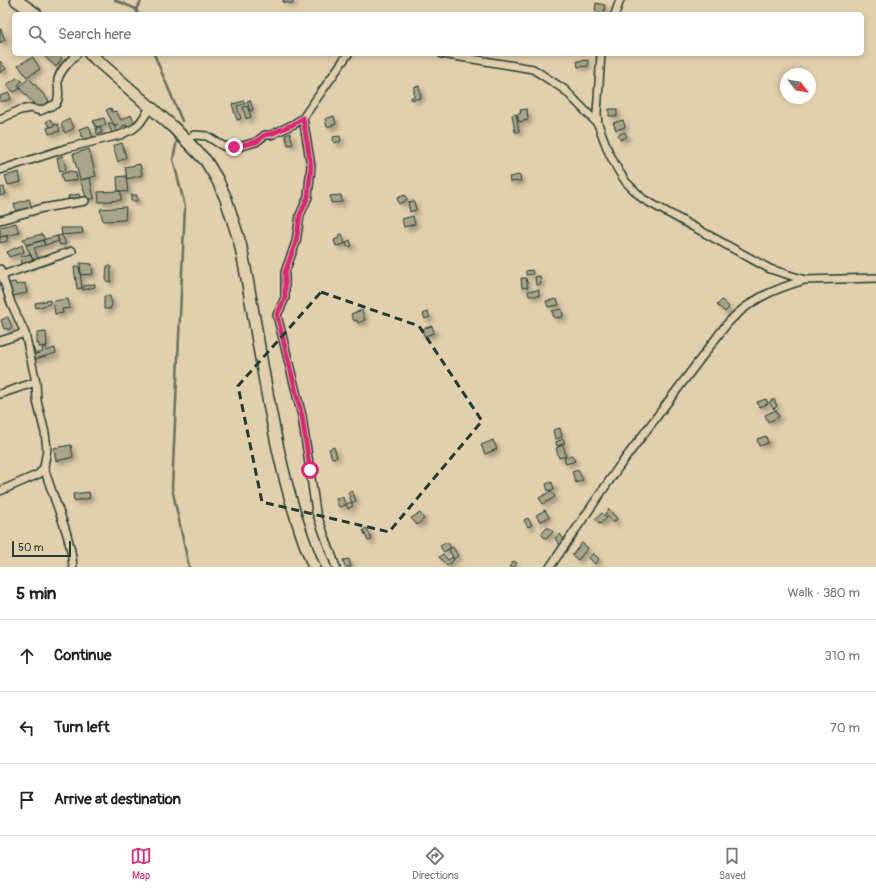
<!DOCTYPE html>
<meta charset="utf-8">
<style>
body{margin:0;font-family:Pangolin,sans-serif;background:#f6f6f6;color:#222}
.compass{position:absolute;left:780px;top:68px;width:36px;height:36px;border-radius:50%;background:#fff;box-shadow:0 2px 6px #0003;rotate:121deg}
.scale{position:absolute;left:12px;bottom:10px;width:59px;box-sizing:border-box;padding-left:4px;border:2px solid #1f3d34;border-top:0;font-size:11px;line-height:14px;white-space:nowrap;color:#1f3d34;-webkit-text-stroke:3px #e2cfad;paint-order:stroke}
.stop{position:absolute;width:12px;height:12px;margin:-9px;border:3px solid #db2777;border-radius:50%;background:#fff}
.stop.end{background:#db2777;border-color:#fff;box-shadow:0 1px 4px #0008}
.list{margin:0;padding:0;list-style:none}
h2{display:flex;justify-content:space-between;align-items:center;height:52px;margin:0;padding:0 16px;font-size:17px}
h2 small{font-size:13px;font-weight:400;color:#767676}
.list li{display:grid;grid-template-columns:26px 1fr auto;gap:12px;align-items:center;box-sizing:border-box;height:72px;padding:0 16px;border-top:1px solid #e0e0e0}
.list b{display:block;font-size:15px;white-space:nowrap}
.list em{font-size:13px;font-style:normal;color:#767676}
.icon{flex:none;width:22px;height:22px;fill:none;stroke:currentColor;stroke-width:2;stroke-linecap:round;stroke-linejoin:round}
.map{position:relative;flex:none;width:876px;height:567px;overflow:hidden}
.search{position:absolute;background:#fff;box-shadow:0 2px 6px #0003;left:12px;right:12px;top:12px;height:44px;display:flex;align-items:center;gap:10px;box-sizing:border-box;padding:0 14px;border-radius:6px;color:#767676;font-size:15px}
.sheet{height:268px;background:#fff}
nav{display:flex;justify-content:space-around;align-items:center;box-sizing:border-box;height:56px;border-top:1px solid #e0e0e0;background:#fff;font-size:11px;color:#767676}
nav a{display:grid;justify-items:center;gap:2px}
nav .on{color:#db2777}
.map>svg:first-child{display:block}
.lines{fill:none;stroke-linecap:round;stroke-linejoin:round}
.stream{stroke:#65715f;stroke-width:2.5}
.building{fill:#a9a48a;stroke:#1f3d34;filter:url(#shadow)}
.street-casing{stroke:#1f3d34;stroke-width:10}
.primary-casing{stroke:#1f3d34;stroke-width:14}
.street{stroke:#e2cfad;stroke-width:7}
.primary{stroke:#e2cfad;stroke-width:11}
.route{stroke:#db2777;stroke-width:5}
.marked{fill:none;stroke:#1f3d34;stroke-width:3;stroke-dasharray:8 5;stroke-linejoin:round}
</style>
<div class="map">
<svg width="876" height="567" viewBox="0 0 876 567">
<defs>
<filter id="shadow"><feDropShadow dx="3.5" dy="3.5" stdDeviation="2" flood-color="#0004"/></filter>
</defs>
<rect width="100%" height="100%" fill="#e2cfad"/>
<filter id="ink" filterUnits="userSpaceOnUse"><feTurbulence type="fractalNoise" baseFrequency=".025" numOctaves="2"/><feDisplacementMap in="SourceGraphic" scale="8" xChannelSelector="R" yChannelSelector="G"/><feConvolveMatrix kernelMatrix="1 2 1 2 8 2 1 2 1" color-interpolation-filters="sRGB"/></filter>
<g filter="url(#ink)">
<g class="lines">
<path class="stream" d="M115,0L136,9
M138,14L136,9L142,0
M154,54L182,121
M178,136L173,159L185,207L172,488L189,567"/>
</g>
<path class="building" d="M283,0H293V4L283,2Z
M596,3L605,5L604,13L595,11Z
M1,29L5,40L0,43V29Z
M42,54H58L62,58L56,67Z
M33,57L40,69L27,77L18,65Z
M588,60V66L578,67L577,61Z
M0,61L6,69L0,73Z
M18,77L22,81L18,85L21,88L14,92L6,85Z
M29,78L49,101L39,110L19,87Z
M419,86L421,98L411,100V97H414V87Z
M9,93L11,99L0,102V96Z
M250,100L253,110L250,111L247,101Z
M244,101L245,104L237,106L241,119L237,120L232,104Z
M247,106L251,117L246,119L243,107Z
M111,108L112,112L116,111L121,120L131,115L135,124L128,128L126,125L120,127L117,124L114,125L106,110Z
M527,109L528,120L519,122L517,114L521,113L520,110Z
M609,109H617V116H609Z
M516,114L519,132H515L512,115Z
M334,116L336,124L327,127L325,119Z
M104,118L106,125L96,127L93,121Z
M50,119L55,125L50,127L46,122Z
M69,119L74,128L65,133L61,124Z
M623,120L625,127L616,130L613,123Z
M108,123H111L114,125L118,135L113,136Z
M58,124L60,131L49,134L47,128Z
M89,126L93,138L83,140L79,129Z
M96,127H100L102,133L97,134Z
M625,132L627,137L620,140L618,135Z
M290,133L293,144L288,145L285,135Z
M340,136L341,141L334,143L333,137Z
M122,143L126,157L118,162L113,146Z
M89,149L96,176L80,180L73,154Z
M63,156L66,170L60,171L57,158Z
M140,164L142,175L127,179L125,167Z
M71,171L76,173L77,180L63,182L61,174Z
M19,172L21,182L8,185L5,176Z
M520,175L521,181L510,182L509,177Z
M126,176L128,192L118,191L117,177Z
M90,178L94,199H87L80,180Z
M4,187L6,194L0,196V188Z
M121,191V200L99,202L98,192Z
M79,194L81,201L69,203L68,196Z
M131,195H137V201H131Z
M341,195L342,202L331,203L330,196Z
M405,195L407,200L399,204L397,198Z
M29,199L32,208L16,211L14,204Z
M414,201L416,210L410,212L408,202Z
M126,207L125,220L103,221L100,209Z
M413,216L415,224L404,227L402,219Z
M16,223L19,233L0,237V227Z
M61,228H82L83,233L62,235Z
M42,234L45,240L26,245L23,239Z
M342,234L345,244L336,246L334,240L339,238L338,235Z
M62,235L66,244L60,245L57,236Z
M7,236V241L0,243V237Z
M57,236L59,241L45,245L43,240Z
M43,240L45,245L34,248L39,261L34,262L26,245Z
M350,240L352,246L347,247L346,242Z
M22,245L24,252L9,257L7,252Z
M30,254L34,262L23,266L20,257Z
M80,263L92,264L93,274L81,275Z
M79,266L82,288L77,289L74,267Z
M107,266H111V282L106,281Z
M532,270L533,274L526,275V271Z
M540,276L541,284L536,285L535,277Z
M521,278H526L528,287L522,288Z
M15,282L16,285L25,283L27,293L12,296L9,283Z
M95,284V287L83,290V286Z
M539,290V296H529L528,291Z
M104,296H110L112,304L110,309H104Z
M68,299L70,308L62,309L63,313L55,314L53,301Z
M557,299L559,305L548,307L546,301Z
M50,300V304L36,308L35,303Z
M722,300L729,307L725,312L717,305Z
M562,309L563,317L554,318L552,311Z
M362,310L365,320L358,323L357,320L354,321L351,314Z
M428,312L430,317L425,319L423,314Z
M8,317L12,327L8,330L7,328L4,329L1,320Z
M432,326L434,333L424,336L422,329Z
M46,332L47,346L39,347V343L37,344V333Z
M33,347L35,354L43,352L42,348L46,347V351L55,348L56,353L32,360L28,348Z
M766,399L768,404L759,407L757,402Z
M774,399L777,406L774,409L769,402Z
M776,410L779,417L768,422L765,415Z
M560,428L562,437L555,439L553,430Z
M766,436L768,443L759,446L757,439Z
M563,439L565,443L557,446L556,442Z
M493,440L497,449L485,454L481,445Z
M71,445L73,457L56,461L54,448Z
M563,445L566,456L559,458L556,448Z
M334,447L337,457L332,458L329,449Z
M572,455L575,461L566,464L564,458Z
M578,470L583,480L576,483L572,472Z
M552,482L554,489L548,491L546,484Z
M352,491L356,501L352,503L348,492Z
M551,491L555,497L543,504L539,498Z
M89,492L90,498L74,501L73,494Z
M343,497L345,505L339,507L336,499Z
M351,502L353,506L348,509L346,504Z
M609,509L617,519L613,523L605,513Z
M545,510L549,517L540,522L536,515Z
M420,513L424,519L417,525L411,518Z
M602,513L607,518L600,524L595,519Z
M528,518L532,525L528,527L524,520Z
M548,527L553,532L546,539L541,534Z
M367,528L372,540L368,541L363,530Z
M560,534L566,542L560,546L555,538Z
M447,542L451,547L444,552L440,546Z
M582,543L588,548L578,560L572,555Z
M453,547L458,556L454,559L449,550Z
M593,553L599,559L595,564L589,558Z
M443,554L448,560L452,557L454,560L447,566L439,557Z
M349,559L351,567H345L343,560Z
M514,561L517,563L514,567H509Z"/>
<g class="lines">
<g class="street-casing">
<path id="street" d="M615,14L620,0
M442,54L533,69L565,90L598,124
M601,54L597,113L598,124L609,153L618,170L626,182L643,199L770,269L805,280L876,278
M303,118L311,166L308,197L300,215L296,242L285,272V298L277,315L302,416L316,512L336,567
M0,119L20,110L31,108L40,111L56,104C61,96 57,88 58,79C61,69 70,61 77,54
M187,139L194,135L207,136L223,146L238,147L256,142L265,135H271L294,124L303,118L310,108L348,54
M0,170L67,148L120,135L133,129L139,124L151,107
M0,220L43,208L85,201
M0,269L11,303L25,333L36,382L37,401L45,433L47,449L44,467L39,474L0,491
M0,276L72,251
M0,341L25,333
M0,394L36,382
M44,467C53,500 71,533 73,567
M550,567L618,468L726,325C748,300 774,289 805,280"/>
</g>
<g class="primary-casing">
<path id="primary" d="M16,0L36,14
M90,54L173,127L206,161L217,179L226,199L240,243C263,352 271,463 314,567"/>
</g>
<use href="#street" class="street"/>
<use href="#primary" class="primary"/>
</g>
</g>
<g class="lines" filter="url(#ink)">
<path class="route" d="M234,147L256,142L265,135L271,134L294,124L303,118L311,166L308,197L300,215L296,242L285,272V298L277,315L302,416L310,470"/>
</g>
<path class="marked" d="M321,292L419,326L482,421L389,532L262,502L238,386Z"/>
</svg>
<svg class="compass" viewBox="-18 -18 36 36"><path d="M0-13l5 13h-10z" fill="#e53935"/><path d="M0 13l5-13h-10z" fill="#767676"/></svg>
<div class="scale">50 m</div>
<div class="stop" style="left:310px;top:470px"></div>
<div class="stop end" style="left:234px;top:147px"></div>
<div class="search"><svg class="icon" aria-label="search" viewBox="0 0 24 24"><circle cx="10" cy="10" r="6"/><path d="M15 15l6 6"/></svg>Search here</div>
</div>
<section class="sheet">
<h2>5 min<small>Walk · 380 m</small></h2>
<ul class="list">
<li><svg class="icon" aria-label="ahead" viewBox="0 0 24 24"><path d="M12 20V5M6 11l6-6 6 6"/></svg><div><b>Continue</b></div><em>310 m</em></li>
<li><svg class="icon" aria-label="left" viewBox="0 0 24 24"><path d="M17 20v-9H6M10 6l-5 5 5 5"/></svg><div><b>Turn left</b></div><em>70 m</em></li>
<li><svg class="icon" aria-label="arrive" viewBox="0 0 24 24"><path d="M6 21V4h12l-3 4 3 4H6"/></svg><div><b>Arrive at destination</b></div></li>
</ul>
</section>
<nav>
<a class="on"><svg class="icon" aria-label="map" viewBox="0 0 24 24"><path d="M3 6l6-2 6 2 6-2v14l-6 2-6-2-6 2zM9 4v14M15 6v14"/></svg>Map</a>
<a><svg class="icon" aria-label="directions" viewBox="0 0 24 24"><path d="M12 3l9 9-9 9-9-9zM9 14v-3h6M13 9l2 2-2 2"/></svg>Directions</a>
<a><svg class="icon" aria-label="saved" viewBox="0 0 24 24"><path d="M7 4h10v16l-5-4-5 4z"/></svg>Saved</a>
</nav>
